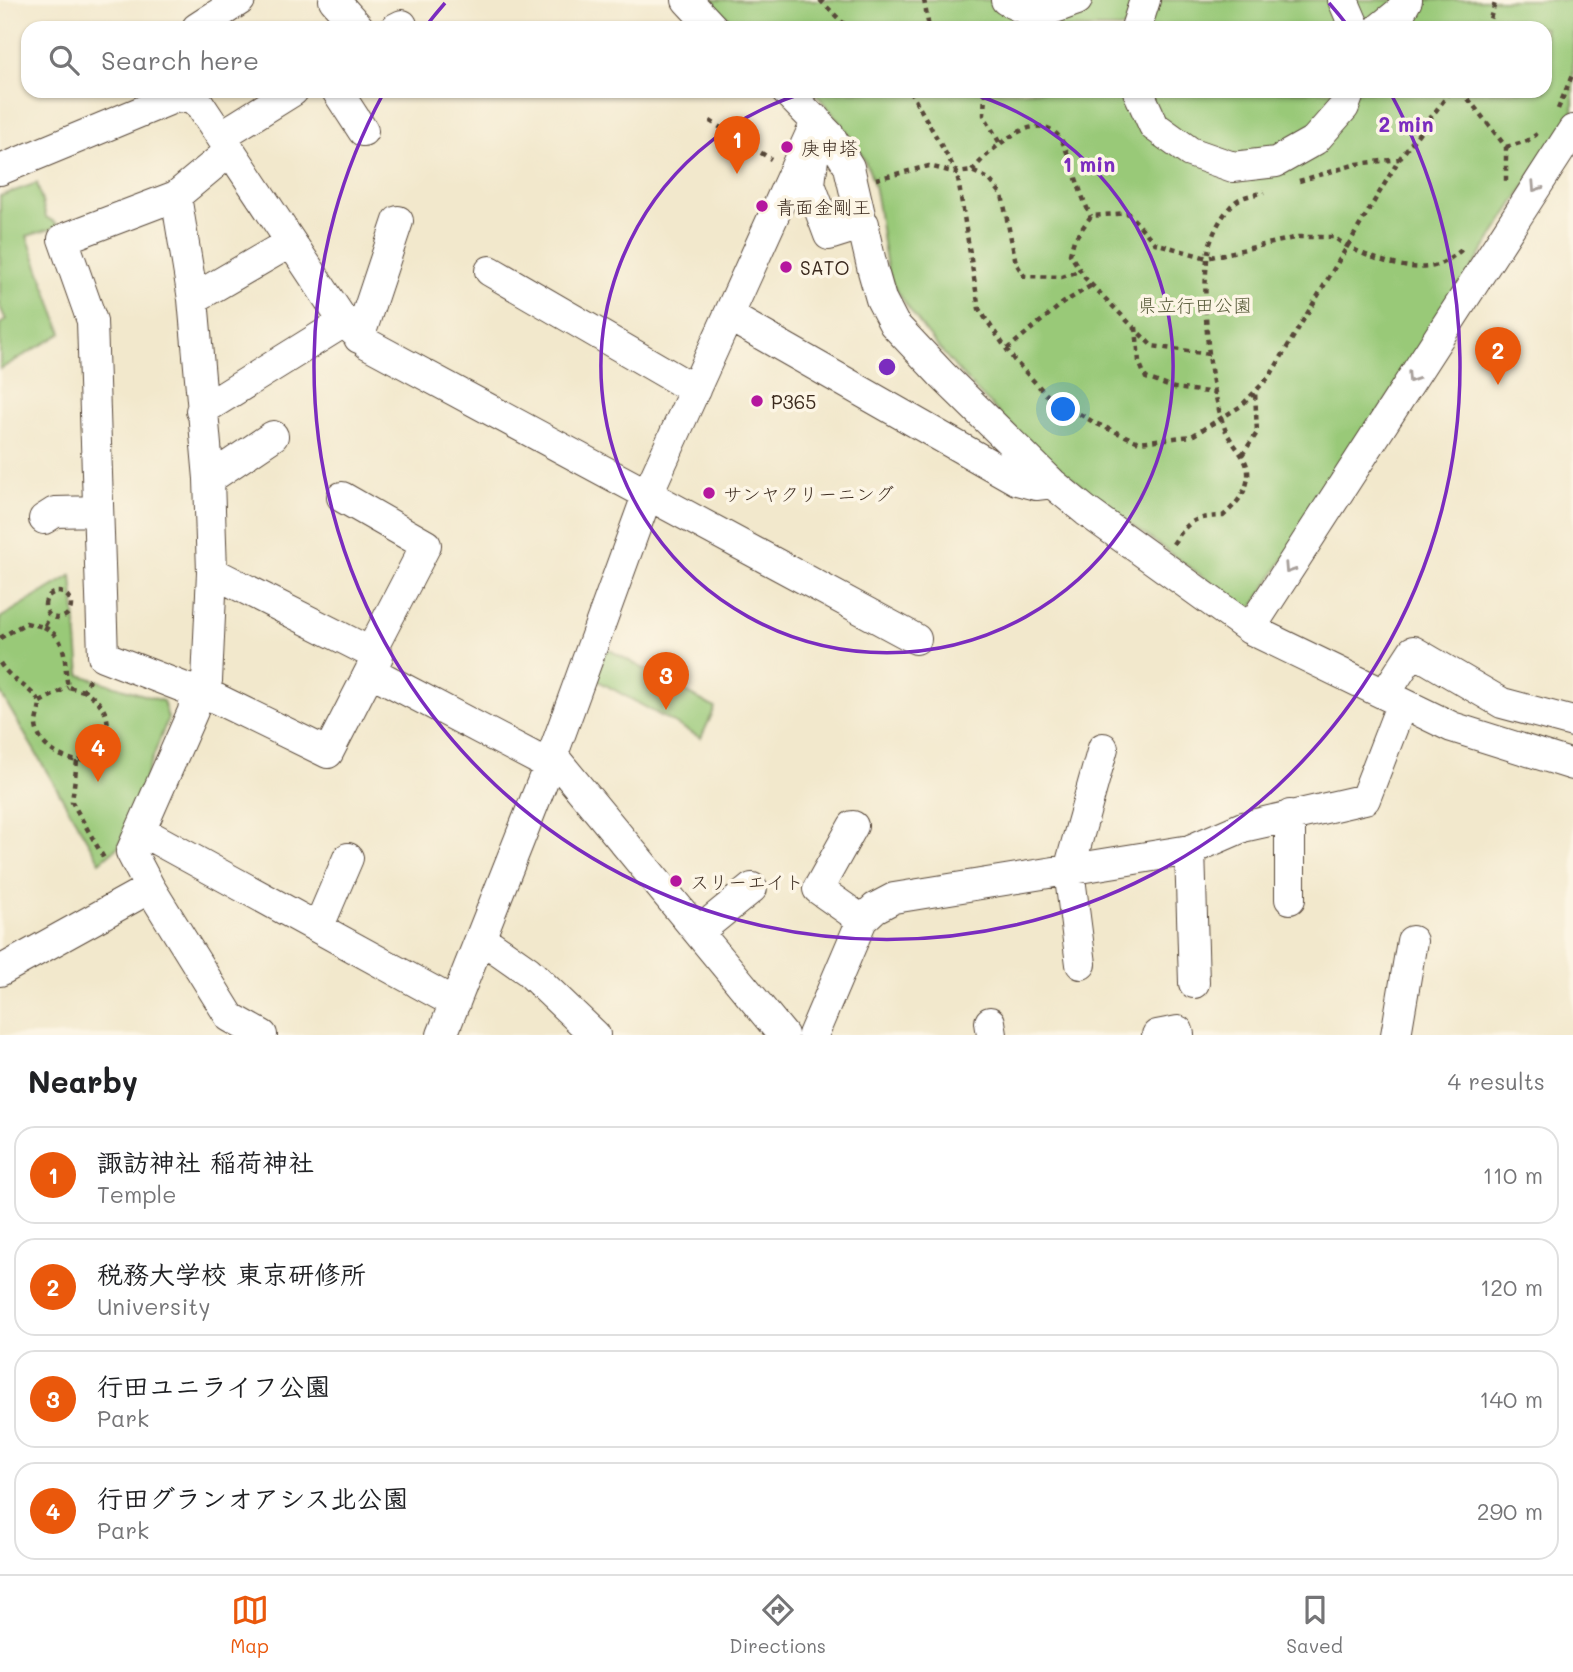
<!DOCTYPE html>
<meta charset="utf-8">
<style>
body{margin:0;font-family:Mali,"Klee One",sans-serif;background:#f2f2f2;color:#202124}
.you{position:absolute;left:1064px;top:410px;width:24px;height:24px;margin:-18px;border:5px solid #fff;border-radius:50%;background:#1a73e8;box-shadow:0 0 0 10px #1a73e833}
.badge{display:grid;place-items:center;width:46px;height:46px;border-radius:50%;background:#ea580c;color:#fff;font-size:23px;font-weight:700}
.pin{position:absolute;translate:-50% -58px;filter:drop-shadow(0 2px 4px #0008)}
.pin::after{content:'';position:absolute;top:37px;width:24px;height:21px;background:inherit;clip-path:polygon(0 0,100% 0,50% 100%)}
.list{margin:0;padding:0;list-style:none}
h2{display:flex;justify-content:space-between;align-items:center;height:91px;margin:0;padding:0 28px;font-size:30px}
h2 small{font-size:23px;font-weight:400;color:#757577}
.list li{display:grid;grid-template-columns:46px 1fr auto;gap:21px;align-items:center;box-sizing:border-box;height:98px;margin:0 14px 14px;padding:0 14px;border:2px solid #e0e0e0;border-radius:21px}
.list b{display:block;font-size:26px;white-space:nowrap}
.list p{margin:0;font-size:23px;white-space:nowrap;color:#757577}
.list em{font-size:23px;font-style:normal;color:#757577}
.icon{flex:none;width:38px;height:38px;fill:none;stroke:currentColor;stroke-width:2;stroke-linecap:round;stroke-linejoin:round}
.map{position:relative;flex:none;width:1573px;height:1035px;overflow:hidden}
.search{position:absolute;background:#fff;box-shadow:0 2px 5px #0004;left:21px;right:21px;top:21px;height:77px;display:flex;align-items:center;gap:18px;box-sizing:border-box;padding:0 24px;border-radius:21px;color:#757577;font-size:26px}
.sheet{height:539px;background:#fff}
nav{display:flex;justify-content:space-around;align-items:center;box-sizing:border-box;height:98px;border-top:2px solid #e0e0e0;background:#fff;font-size:19px;color:#757577}
nav a{display:grid;justify-items:center;gap:4px}
nav .on{color:#ea580c}
.map>svg:first-child{display:block}
.green{fill:#99c978;stroke:#6a7a4b;stroke-width:2}
.lines{fill:none;stroke-linecap:round;stroke-linejoin:round}
.minor-casing{stroke:#564638;stroke-width:32}
.path{stroke:#564638;stroke-width:4.5;stroke-dasharray:5 5;stroke-linecap:butt}
.minor{stroke:#fff;stroke-width:30}
.oneway{stroke:#a79f9a}
.ring{fill:none;stroke:#7b2cbf;stroke-width:3.5}
.poi-dot{fill:#b5179e;stroke:#fcf5e5;stroke-width:2.5}
.labels{text-anchor:middle;dominant-baseline:central;stroke-width:7;stroke-linejoin:round;paint-order:stroke}
.poi-label{font-size:19px;fill:#3b2a1e;stroke:#fcf5e5;text-anchor:start}
.park-label{font-size:19px;fill:#575a39;stroke:#fcf5e5}
.centre{fill:#7b2cbf;stroke:#fcf5e5;stroke-width:3.5}
.ring-label{font-size:21px;text-anchor:middle;font-weight:bold;fill:#7b2cbf;stroke:#fcf5e5;stroke-width:7;stroke-linejoin:round;paint-order:stroke}
</style>
<div class="map">
<svg width="1573" height="1035" viewBox="0 0 1573 1035">
<rect width="100%" height="100%" fill="#fcf5e5"/>
<filter id="ink" filterUnits="userSpaceOnUse"><feTurbulence type="fractalNoise" baseFrequency=".0143" numOctaves="2"/><feDisplacementMap in="SourceGraphic" scale="14" xChannelSelector="R" yChannelSelector="G"/><feConvolveMatrix kernelMatrix="1 2 1 2 8 2 1 2 1" color-interpolation-filters="sRGB"/></filter>
<filter id="wash" filterUnits="userSpaceOnUse"><feTurbulence type="fractalNoise" baseFrequency=".00686" numOctaves="4" result="noise"/><feDisplacementMap in="SourceGraphic" scale="28" xChannelSelector="R" yChannelSelector="G"/><feGaussianBlur stdDeviation="1.57" result="paint"/><feColorMatrix in="noise" values="0 0 0 0 0 0 0 0 0 0 0 0 0 0 0 0 0 1.4 0 .05"/><feComposite in="paint" operator="in"/></filter>
<g filter="url(#wash)">
<rect width="100%" height="100%" fill="#f2e8cc"/>
<path class="green" d="M706,0H1573V112L1250,611C1121,517 983,425 895,288C882,269 881,205 872,179C862,146 835,117 814,91H1545V28H741Z
M37,183L46,217L61,226L27,236L62,333L0,369V324L6,320L0,307V196Z
M72,575L80,675L163,701L168,718L119,846L100,862L0,692V618Z
M606,648L715,708L701,738L595,679Z"/>
</g>
<g filter="url(#ink)">
<g class="lines">
<g class="minor-casing">
<path id="minor" d="M334,0L359,28
M687,0L713,28
M1006,0C1037,18 1045,11 1077,0
M1343,0L1355,28
M197,28L240,0
M396,28L402,25
M1136,28L1145,0
M1380,28L1401,11L1407,0
M337,91L363,131
M786,91L830,136L849,167L873,271L881,299L894,324L943,376L1052,483L1086,511L1250,629L1452,727L1573,765
M1138,91L1154,126L1190,152L1233,167L1276,162L1315,140L1344,107L1350,91
M221,136L293,91
M815,143L810,184L829,235L864,224
M230,151L176,196L63,239L92,321L103,656L188,689L195,697L193,711L131,852L150,888L230,1017L262,1035
M0,170L174,98L190,96L200,105L344,322L368,344L916,639
M176,196L193,299L209,479L212,572L207,681L195,697
M490,271L695,390
M193,299L291,242
M729,316L1017,480L1036,485L1052,483
M359,338L398,221
M201,411L344,322
M209,479L273,436
M342,497L426,545L370,653
M44,519L55,512L98,511
M212,572L378,656L374,664
M1250,629L1573,130
M1385,694L1413,651L1502,703L1573,722
M195,697L211,696L328,753L370,671L549,765
M552,755L783,1035
M853,826L818,889L862,920
M141,831L455,1003
M1190,850L1194,983
M1290,899V815
M318,928L348,858
M698,932L752,888
M481,938L528,971L595,1035
M1081,964L1069,870L1103,748
M0,971L150,888
M990,1022L992,1035
M442,1035L549,765L648,493L817,120
M813,1035L862,920L875,908L894,898L1190,850L1243,827L1365,799L1402,703
M1157,1035L1178,1031L1179,1035
M1396,1035L1412,941"/>
</g>
<path class="path" d="M820,0L848,28
M924,0L929,28
M1487,28L1496,0
M910,91L957,173L979,309L1014,360L1047,395L1095,423L1139,442L1192,436L1241,406L1270,376L1400,158L1451,91
M985,91L984,115L999,142
M1462,91L1506,147V183
M1558,109L1573,73
M710,121L771,159
M1506,147L1527,141L1537,134
M972,171C990,149 1043,100 1064,145C1074,168 1079,193 1091,216
M876,179L929,166L957,173L972,171L989,179L1002,195L1016,263L1024,276L1062,277L1079,271
M1299,181L1357,164L1399,159
M1136,327L1139,362L1146,378L1174,388L1217,393
M1007,349L1063,303L1092,285
M1209,354L1152,346L1085,278L1070,254L1074,240L1091,216L1128,213L1155,243L1207,258L1298,237H1334C1354,254 1411,275 1437,265C1446,262 1457,254 1465,247
M1242,455L1257,433L1255,391
M1173,544C1189,520 1194,517 1223,516C1235,505 1246,494 1248,477C1250,458 1231,445 1225,429C1209,387 1202,305 1207,260C1208,241 1220,216 1234,203C1241,196 1255,195 1264,192
M45 605a13 13 0 1 1 26 0a13 13 0 1 1-26 0Z
M44,627C70,640 63,663 68,687L84,691
M0,638L26,623L44,627L50,617
M0,663C10,680 29,686 40,702C40,709 36,717 36,725C38,746 59,757 77,761C114,749 119,710 84,691L90,677
M40,702L68,687
M77,761L72,802L105,860"/>
<use href="#minor" class="minor"/>
</g>
<defs><path id="oneway-chevron" d="M-2-3.5L2.5 0L-2 3.5" fill="none" stroke-width="1.6" stroke-linecap="round" stroke-linejoin="round" transform="scale(1.75)"/></defs>
<g class="oneway">
<use href="#oneway-chevron" transform="translate(1536 187) rotate(123)"/>
<use href="#oneway-chevron" transform="translate(1412 378) rotate(123)"/>
<use href="#oneway-chevron" transform="translate(1289 569) rotate(123)"/>
</g>
</g>
<g class="ring">
<path d="M963 91A286 286 0 1 1 811 91"/>
<path d="M426 26A573 573 0 0 1 445 3M1329 3A573 573 0 0 1 1348 26M1391 94A573 573 0 1 1 383 94"/>
</g>
<g class="poi-dot">
<circle cx="787" cy="147" r="7"/>
<circle cx="762" cy="206" r="7"/>
<circle cx="786" cy="267" r="7"/>
<circle cx="757" cy="401" r="7"/>
<circle cx="709" cy="493" r="7"/>
<circle cx="676" cy="881" r="7"/>
</g>
<g class="labels">
<g class="poi-label">
<text x="801" y="147">庚申塔</text>
<text x="776" y="206">青面金剛王</text>
<text x="800" y="267">SATO</text>
<text x="771" y="401">P365</text>
<text x="723" y="493">サンヤクリーニング</text>
<text x="690" y="881">スリーエイト</text>
</g>
<g class="park-label">
<text x="1195" y="304">県立行田公園</text>
</g>
</g>
<circle cx="887" cy="367" r="10" class="centre"/>
<g class="ring-label">
<text x="1406" y="132">2 min</text>
<text x="1089" y="172">1 min</text>
</g>
</svg>
<div class="you"></div>
<div class="pin badge" style="left:737px;top:174px">1</div>
<div class="pin badge" style="left:1498px;top:385px">2</div>
<div class="pin badge" style="left:666px;top:710px">3</div>
<div class="pin badge" style="left:98px;top:782px">4</div>
<div class="search"><svg class="icon" aria-label="search" viewBox="0 0 24 24"><circle cx="10" cy="10" r="6"/><path d="M15 15l6 6"/></svg>Search here</div>
</div>
<section class="sheet">
<h2>Nearby<small>4 results</small></h2>
<ul class="list">
<li><span class="badge">1</span><div><b>諏訪神社 稲荷神社</b><p>Temple</p></div><em>110 m</em></li>
<li><span class="badge">2</span><div><b>税務大学校 東京研修所</b><p>University</p></div><em>120 m</em></li>
<li><span class="badge">3</span><div><b>行田ユニライフ公園</b><p>Park</p></div><em>140 m</em></li>
<li><span class="badge">4</span><div><b>行田グランオアシス北公園</b><p>Park</p></div><em>290 m</em></li>
</ul>
</section>
<nav>
<a class="on"><svg class="icon" aria-label="map" viewBox="0 0 24 24"><path d="M3 6l6-2 6 2 6-2v14l-6 2-6-2-6 2zM9 4v14M15 6v14"/></svg>Map</a>
<a><svg class="icon" aria-label="directions" viewBox="0 0 24 24"><path d="M12 3l9 9-9 9-9-9zM9 14v-3h6M13 9l2 2-2 2"/></svg>Directions</a>
<a><svg class="icon" aria-label="saved" viewBox="0 0 24 24"><path d="M7 4h10v16l-5-4-5 4z"/></svg>Saved</a>
</nav>
